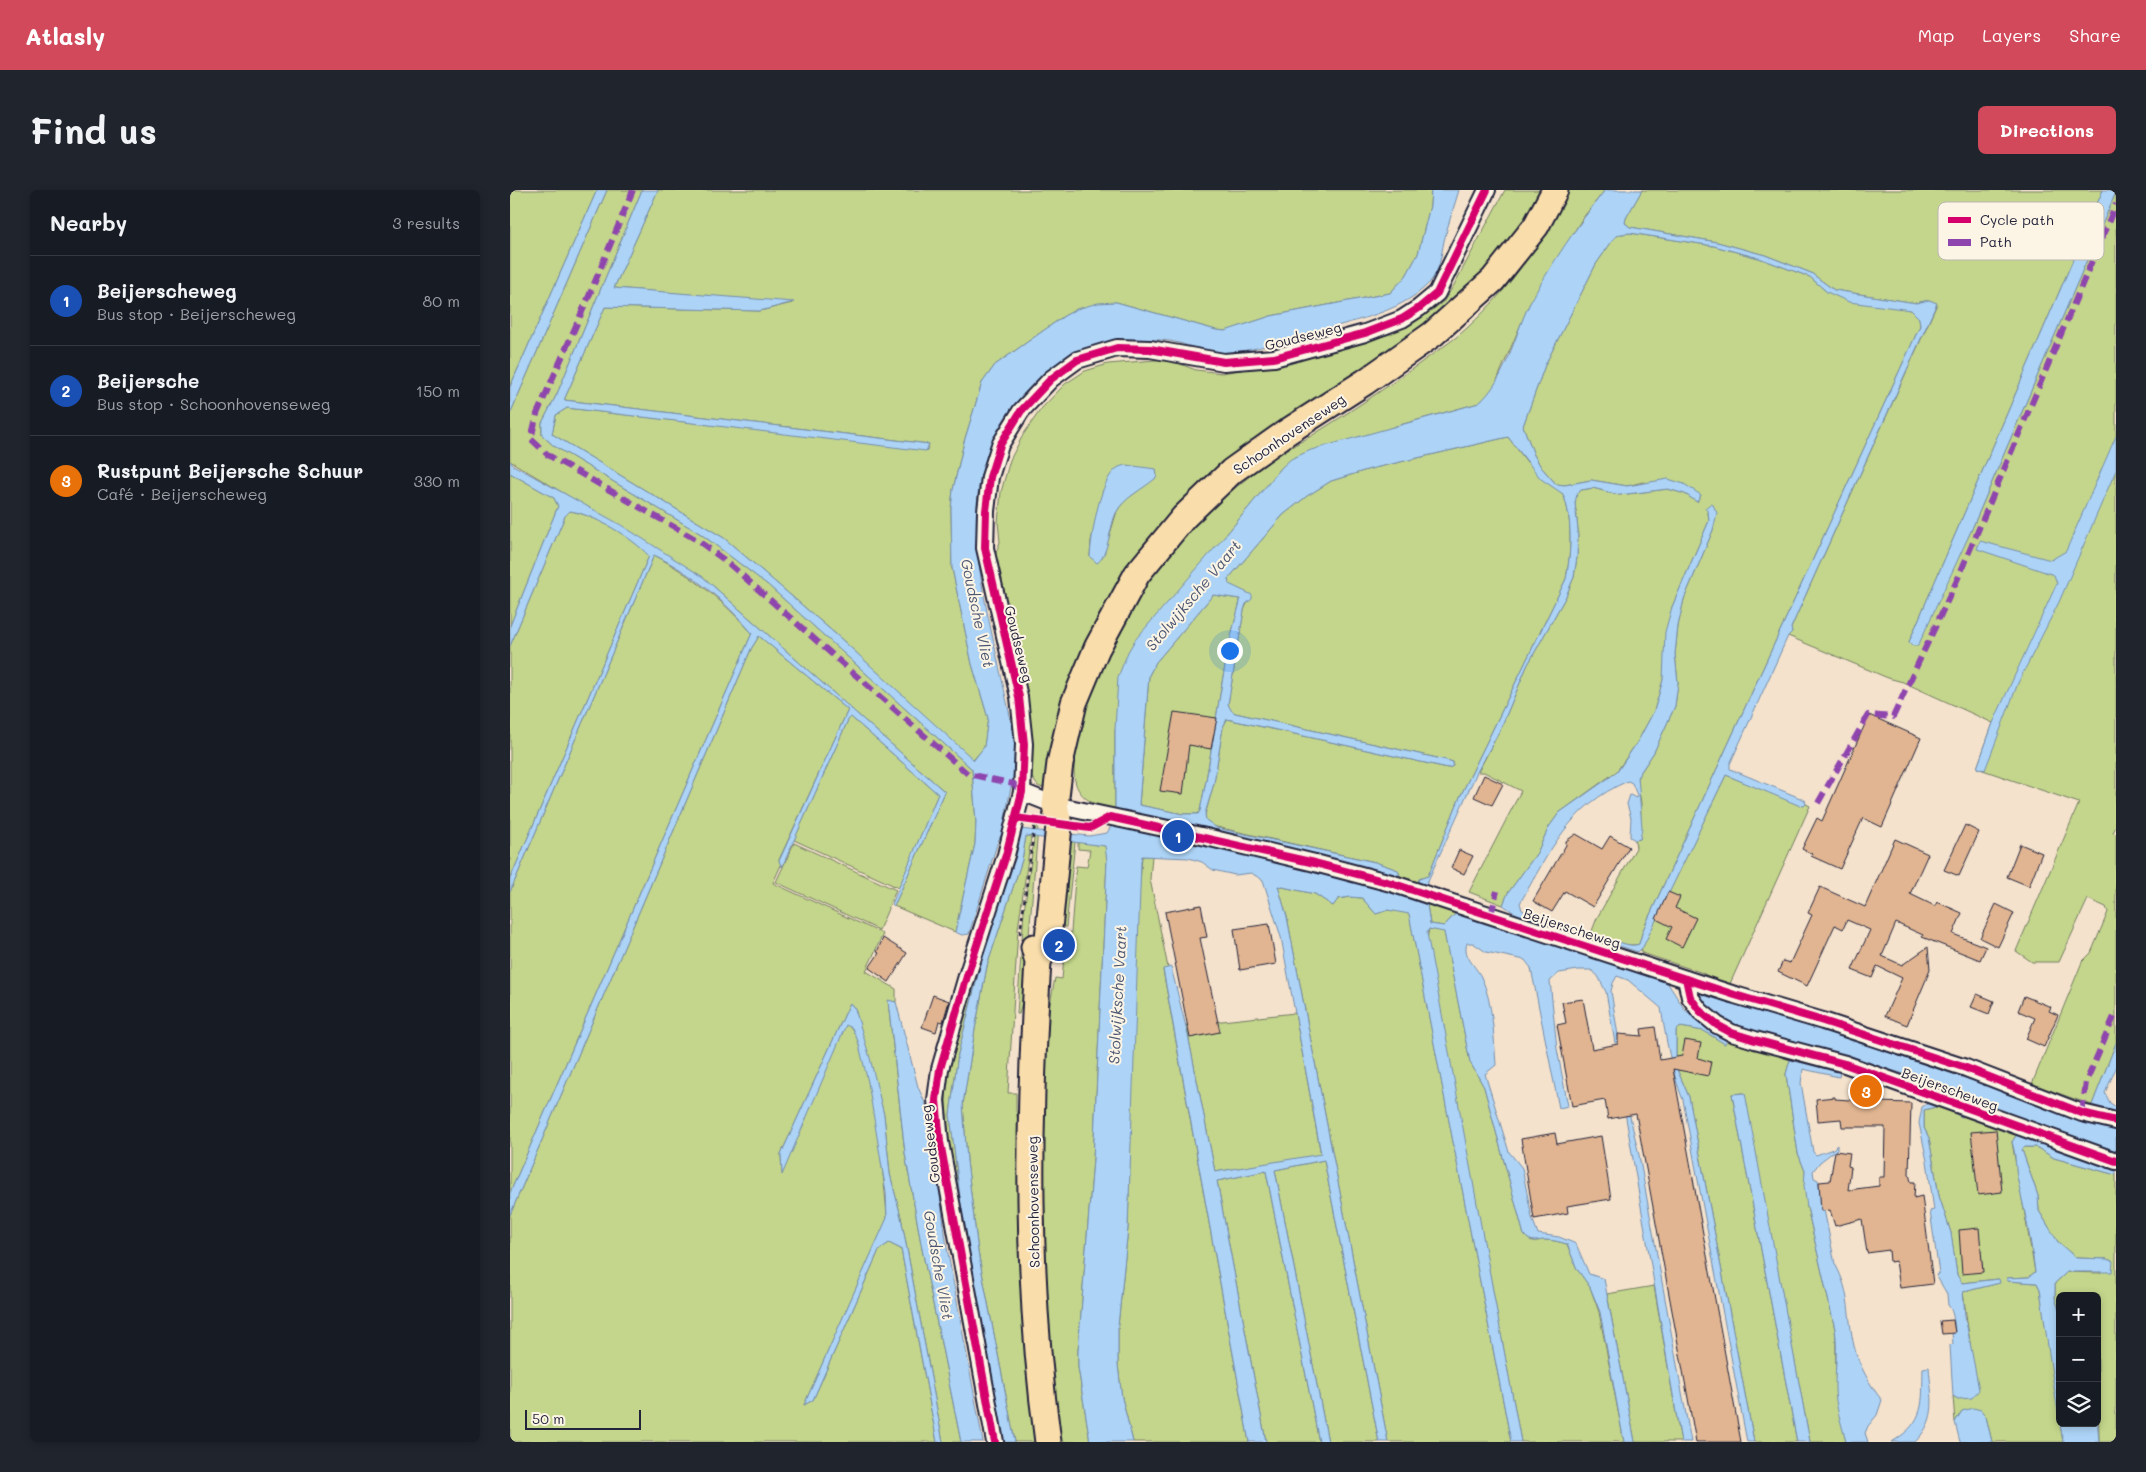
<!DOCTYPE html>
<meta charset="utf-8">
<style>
body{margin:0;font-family:Mali,sans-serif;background:#20242c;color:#f1f3f6}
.controls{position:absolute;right:15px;bottom:15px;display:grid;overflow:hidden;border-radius:8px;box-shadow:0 2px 8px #0003}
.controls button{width:45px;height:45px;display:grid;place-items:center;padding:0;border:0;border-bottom:1px solid #363941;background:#171b24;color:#f1f3f6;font:25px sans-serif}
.scale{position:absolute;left:15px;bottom:12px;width:116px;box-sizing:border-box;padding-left:5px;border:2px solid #22223b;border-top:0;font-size:14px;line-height:18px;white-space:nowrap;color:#22223b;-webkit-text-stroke:4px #fcf5e5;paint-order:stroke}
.you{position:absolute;left:719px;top:460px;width:18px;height:18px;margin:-12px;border:4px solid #fff;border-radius:50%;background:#1a73e8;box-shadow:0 0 0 8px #1a73e833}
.badge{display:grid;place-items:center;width:32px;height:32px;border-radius:50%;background:#d1495b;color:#fff;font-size:16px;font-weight:700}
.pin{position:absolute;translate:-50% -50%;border:2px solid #fff;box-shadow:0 1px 5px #0006}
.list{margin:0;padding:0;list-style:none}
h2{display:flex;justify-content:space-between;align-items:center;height:65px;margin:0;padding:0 20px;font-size:21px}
h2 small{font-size:16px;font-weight:400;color:#9ea1a6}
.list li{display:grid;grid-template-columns:32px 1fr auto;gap:15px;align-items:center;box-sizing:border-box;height:90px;padding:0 20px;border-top:1px solid #363941}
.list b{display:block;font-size:19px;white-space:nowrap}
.list p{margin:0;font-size:16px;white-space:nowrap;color:#9ea1a6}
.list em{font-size:16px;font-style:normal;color:#9ea1a6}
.icon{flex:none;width:28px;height:28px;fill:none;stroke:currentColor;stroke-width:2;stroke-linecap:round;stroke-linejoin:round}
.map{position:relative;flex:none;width:1606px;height:1252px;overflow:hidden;border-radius:8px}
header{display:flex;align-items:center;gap:30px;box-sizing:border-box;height:70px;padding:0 25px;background:#d1495b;color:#fff}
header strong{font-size:24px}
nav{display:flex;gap:28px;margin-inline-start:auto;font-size:18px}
.intro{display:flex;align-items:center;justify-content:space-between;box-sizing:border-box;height:120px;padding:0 30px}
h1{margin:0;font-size:35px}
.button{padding:12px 22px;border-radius:8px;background:#d1495b;color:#fff;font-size:18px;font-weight:700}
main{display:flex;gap:30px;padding:0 30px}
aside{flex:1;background:#171b24;border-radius:8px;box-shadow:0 2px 8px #0003}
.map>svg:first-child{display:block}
.green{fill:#c4d68b;stroke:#737c63;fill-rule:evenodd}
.water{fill:#add4f7;stroke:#758dac;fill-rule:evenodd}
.building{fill:#e1b591;stroke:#22223b}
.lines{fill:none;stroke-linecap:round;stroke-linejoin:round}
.street-casing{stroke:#22223b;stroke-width:20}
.primary-casing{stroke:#22223b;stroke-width:29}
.path{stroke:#22223b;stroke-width:2.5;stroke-dasharray:4 4;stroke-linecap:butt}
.street{stroke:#fcf5e5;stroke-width:16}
.primary{stroke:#f9ddab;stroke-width:25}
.quiet{stroke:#8e44ad;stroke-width:6;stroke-dasharray:12 6;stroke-linecap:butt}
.cycleway-casing{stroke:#fcf5e5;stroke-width:11}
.cycleway{stroke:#d6006c;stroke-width:8}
.labels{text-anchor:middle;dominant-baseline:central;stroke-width:4;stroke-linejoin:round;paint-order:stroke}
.street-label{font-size:14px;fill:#22223b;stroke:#fcf5e5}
.water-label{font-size:15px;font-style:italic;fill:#4c5773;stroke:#fcf5e5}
.key{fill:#fcf5e5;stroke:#bbb6b2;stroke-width:1}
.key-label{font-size:14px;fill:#22223b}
</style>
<header>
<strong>Atlasly</strong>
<nav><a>Map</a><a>Layers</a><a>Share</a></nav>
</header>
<div class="intro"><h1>Find us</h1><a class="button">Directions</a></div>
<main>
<aside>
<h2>Nearby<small>3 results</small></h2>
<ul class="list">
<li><span class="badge" style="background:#1a4fb4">1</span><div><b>Beijerscheweg</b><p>Bus stop · Beijerscheweg</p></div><em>80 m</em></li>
<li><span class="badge" style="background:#1a4fb4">2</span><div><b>Beijersche</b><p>Bus stop · Schoonhovenseweg</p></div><em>150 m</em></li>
<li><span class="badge" style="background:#e8710a">3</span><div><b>Rustpunt Beijersche Schuur</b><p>Café · Beijerscheweg</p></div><em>330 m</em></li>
</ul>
</aside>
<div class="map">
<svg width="1606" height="1252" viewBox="0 0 1606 1252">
<rect width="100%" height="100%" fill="#f4e2cc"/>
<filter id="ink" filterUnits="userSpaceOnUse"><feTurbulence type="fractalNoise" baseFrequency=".02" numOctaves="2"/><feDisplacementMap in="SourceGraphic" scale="10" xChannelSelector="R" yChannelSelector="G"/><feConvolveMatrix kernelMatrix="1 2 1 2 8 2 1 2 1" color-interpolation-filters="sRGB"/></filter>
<g filter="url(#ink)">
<path class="green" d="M0,0H87L0,197Z
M97,0H132L47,204L32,233V245L44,256L191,344L258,395L462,579L466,632L465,654L445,742L384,716L435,602L193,387L0,271V224Z
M148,0H921L920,16L908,64L896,86L880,103L761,126L716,141L706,140L606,112L567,119L554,126L485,175L472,193L454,252L443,300L441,319L442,378L462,474L478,528L474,558L463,570L329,447L214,348L42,244L46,225L57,218L417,260L419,254L54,210L95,117L250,121L282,113L104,98Z
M995,0H1034C1013,41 982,78 949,109L668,318L641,345L618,374L579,444L563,480L547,533L535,592L533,598L528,596L520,585L480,379L490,352L488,332L491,302L500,270L513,245L531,219L555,194L575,181L598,174L657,169L686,180L712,183L768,174L881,144L921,121L934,111L944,95ZM646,279L647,287L614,311L607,321L594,364L580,367L581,351L593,300Z
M1057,0H1095L1072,29L1019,115L985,195L976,207L969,213L886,236L772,277L716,345L605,540V621C559,609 560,589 569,548C595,428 672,330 773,262C784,255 795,250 806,243C841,221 876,198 909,174C925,162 943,151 957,138C1002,97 1030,53 1057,0Z
M1132,0H1593L1399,452L1403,456L1461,341L1606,2V636L1603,643L1606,644V853L1582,915L1522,894L1572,772L1581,763L1598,722L1596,717L1578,709L1549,772H1522L1506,761L1569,613L1467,578L1483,533L1393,492L1378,488L1278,446L1282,442L1281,438L1288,422L1427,114L1419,110L1406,113L1324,100L1301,83L1255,65L1207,52L1120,37L1115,33L1116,28Z
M1120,43L1204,56L1249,68L1300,87L1317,102L1401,120L1409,128L1410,136L1133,740L1129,754C1121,758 1089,749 1080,746L1087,728L1126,658L1125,650L1130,649L1131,613L1128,596V586L1144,562L1165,516L1168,493L1165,464L1168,436L1174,409L1203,340L1198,322L1199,331L1162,417L1153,490L1144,521L1128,551L1107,581L1049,623L1039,637L1027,663L998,703L993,715L959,702L1011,601L974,582H968L990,540L1017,476L1056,406L1064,387L1067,367L1068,340L1065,313L1066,304L1071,300L1083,298L1109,305L1158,299L1175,304L1187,312L1191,305L1133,292L1117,296L1081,290L1055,295L1046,294L1031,277L1024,265L1013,236L1035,175L1086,74L1105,47L1111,44Z
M998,247L1017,272L1053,304C1063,328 1061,364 1056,389L950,607L918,686L909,689L908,692L890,686L888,680L865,672L702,636L696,630L695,625L704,593L713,537L717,529L938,578L943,576V572L936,570L725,523L720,520L718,514L734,420L741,405L719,395L718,389L773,325L797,306L821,291L860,279Z
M0,283L44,308L48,316L0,436Z
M60,321C85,325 122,347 139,366L0,689V456L55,326Z
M144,365C184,387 211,409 242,443L0,1003V702Z
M703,405L730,409V412C710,480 705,552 690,621L688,624H673L629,615L639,485L646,472Z
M249,446L338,520L269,670L271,675L263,693L373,744L356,781L386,799V812L378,811L395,963L412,1059L451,1252H433L391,1027L380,984L374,925L345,819L340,813L271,964L272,983L336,834C337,835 341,838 342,839C359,859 376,997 377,1029L294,1215L303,1210L369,1060L379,1053L391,1059L427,1252H0V1025L241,459Z
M341,527L428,604L389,698L284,650L338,530Z
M1216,585L1294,616L1296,614L1300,616L1219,796L1190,782L1132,763L1131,760Z
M526,635H528L527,650L514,804L509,824H507L514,721Z
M508,645H511L506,666L475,757L448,864L440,925L456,1057L494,1252H492L441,976L436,913L437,882L472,756Z
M516,646L521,647L508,739L498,903H506V920L512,954L527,1252H505L468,1062L457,971L453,914L465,839L477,776L512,670Z
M554,651L565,652L556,737H550Z
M568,652L596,656L597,671L583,970L568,1161V1177L580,1252H546L530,1024L536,835L545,788L552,789L554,768H559L566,676L577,677L580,660L568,659Z
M284,653L386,700L369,740L266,692Z
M632,666H642L640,689L658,778L653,780L739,1252H623L612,1208L608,1175V1136L618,1038L627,733Z
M768,696L805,704L823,716L828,709L840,707L852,708L866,724L878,720L899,723L1001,1252H878L777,727Z
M917,715L949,720L934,736L920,734Z
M919,739L934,741L960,872L974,897L1014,1045C1024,1055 1025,1050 1036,1050C1043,1050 1050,1052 1057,1054L1067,1079L1080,1097L1089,1122L1114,1252H1011L917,749Z
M785,823L811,965L705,982L676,835Z
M1171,837L1194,841L1215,854L1200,839L1280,870L1276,884L1288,963L1295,981L1297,1017L1325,1139C1327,1153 1325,1167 1326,1182C1327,1206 1331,1229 1336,1252H1300L1234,903L1222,904L1287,1252H1244L1179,907L1166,877V840Z
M1429,916L1452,927L1455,925L1507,944L1502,952L1525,1082L1519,1087L1498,1088V1091L1527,1093L1530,1099L1553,1252H1482L1476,1227L1452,1221L1445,1232L1443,1206L1448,1209L1463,1175L1453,1102L1489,1093L1488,1089L1451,1093L1447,1085L1441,1043L1429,1006L1419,948L1414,938V920Z
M1514,957H1526L1544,968L1606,985V1252H1589L1587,1106H1550V1123L1545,1108V1093L1557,1082L1590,1083L1597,1069L1566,1068L1548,1052L1529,1021L1528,1006L1512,960Z
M814,970L869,1252H818L765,980Z
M756,981L809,1252H756L707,991Z
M1144,1096L1171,1252H1125L1097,1104Z"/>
<path class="water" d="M87,0H97L0,224V197Z
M132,0H148L104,98L284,112L250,121L95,117L54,210L419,254L416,261L57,218L46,225L42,244L214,348L329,447L464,570L474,557L478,528L462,474L442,378L441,319L443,300L454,252L472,193L485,175L554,126L567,119L588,113L606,112L706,140L715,141L761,126L880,103L896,86L908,64L920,16L921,0H949C944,17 938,34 934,51C931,65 930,81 920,92C894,120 854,128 820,138C785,147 743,163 707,163C695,163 681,156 669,153C647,147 620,150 598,154C562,160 540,175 516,201C451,271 462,354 481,440C488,472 495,503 502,535L505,556V577L495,628L496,637L488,651L459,744L452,745L445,742L465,654L466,632L462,579L258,395L191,344L44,256L32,245V233L47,204Z
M1095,0H1132L1116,28L1115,33L1120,37L1207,52L1255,65L1301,83L1324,100L1406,113L1419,110L1427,113L1288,422L1281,438L1282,442L1278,446L1220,574V579L1295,610L1296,614L1294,616L1288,615L1216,585L1133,757L1128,762L1100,753L1101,751C1111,751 1120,758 1129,754L1133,740L1410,136L1409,128L1401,120L1339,112L1317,102L1300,87L1249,68L1204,56L1120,43L1111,44L1105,47L1086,74L1035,175L1013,236L1024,265L1031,277L1046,294L1055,295L1081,290L1117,296L1158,289L1174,294L1191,305L1187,312L1175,304L1158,299L1109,305L1083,298L1071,300L1067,304L1065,313L1068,340L1067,367L1064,387L1056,406L1017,476L990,540L967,582L916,695L908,692L909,689L918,686L950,607L1056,389C1061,364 1063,328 1053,304L1031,289L998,247L860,279L821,291L797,306L773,325L718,389L719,394L742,405V409L736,414L734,420L718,514L721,520L725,523L936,570L943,572V576L938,578L717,529L713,537L704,593L695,624L696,630L707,638L865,672L888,680L890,686L651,628L630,626L627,638C724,663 823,681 917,715L920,734L934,736L949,720L1142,785L1157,792L1175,820L1217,850L1215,854L1194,841L1171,837L1166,840V877L1179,907L1244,1252H1237L1173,910C1161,880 1156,849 1151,818L1118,790L1107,786L1103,793L1101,801L1109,852L1105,853L1096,802L1088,786L1081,780H1068L1049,783L1040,791L1047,859L1058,916L1049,918L1021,778L1015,770L976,762L963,753H957C952,766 966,776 971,787C983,811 984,849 986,875L975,884L999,962L1012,978L1022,1028L1028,1044L1049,1047L1066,1054L1079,1084L1094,1089L1125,1252H1114L1090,1122L1080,1097L1067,1079L1057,1054C1050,1052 1043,1050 1036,1050C1026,1050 1022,1054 1014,1045L974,897L960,872L934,742L919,739L917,743L1011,1252H1001L899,724L878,720L866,724L852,708L840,707L828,709L823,716L805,704L768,696L777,727L878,1252H869L814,970L765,980L818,1252H809L756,981L707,991L756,1252H739L653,779L661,777L678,845L705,982L811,964L771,747L753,690L741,683L725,685L703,680L692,672L679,668L632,666L631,672L618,1038L608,1136V1175L612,1208L623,1252H580L568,1177V1161L583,970L597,671L595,656L516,646L512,670L477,776L465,839L453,914L457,971L468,1062L505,1252H494L456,1057L440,925L448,864L475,757L506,666L510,646L508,645L509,639L579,646L597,643L603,633L605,621V540L608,487L618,462L625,450L716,345L772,277L781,269L801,260L969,213C997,188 1003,148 1019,115C1040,75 1067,36 1095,0ZM703,405L730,409V412C710,480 705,552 690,621L688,624H673L629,615L639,485L646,472Z
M1593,0H1606V2L1461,341L1408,456H1403L1399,452Z
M1606,246V280L1549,412L1508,493L1475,580L1467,578L1483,533L1547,393L1544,385L1467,359L1470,351L1541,370L1556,361Z
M0,271L3,275L111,335L193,387L435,602L384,716L382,714L428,604L341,527L338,530L272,677L269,671L338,520L249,446L241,459L0,1025V1003L242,443C215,411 182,383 144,365L0,702V689L139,366C123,348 83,324 60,321L55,326L0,456V436L48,316L44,308L0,283Z
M616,275L646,279L647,287C634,299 614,307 606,323C600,335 598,367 587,373L580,367C581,347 589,296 603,282C607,277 611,276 616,275Z
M1202,313L1207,323L1203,340L1174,409L1168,436L1165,464L1168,493L1165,516L1144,562L1128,586L1132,638L1130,649L1125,650L1120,647L1121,628L1117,614L1120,605L1126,608L1127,605L1122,593L1118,591C1059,616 1040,661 1010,713L1012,720L1035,731L1033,735L1003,722L993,715L998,703L1027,663L1039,637L1049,623L1107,582L1128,551L1144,521L1153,490L1155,442L1162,417L1199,331L1198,322L1195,318Z
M1190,799L1606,939V965L1523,936L1391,883L1218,834L1202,826L1187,805Z
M378,810L386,812L408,897L419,922L437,1058L473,1252H451L412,1059L395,963Z
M340,813L345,819L360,868L374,925L380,984L391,1027L433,1252H427L391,1059L379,1053L369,1060L303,1210L294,1215L377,1028L376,1002L358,892L348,851L342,838L336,835L272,985L271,964Z
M1606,853V878L1595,903L1600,913L1606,917V922L1582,915Z
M1280,870L1330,882L1329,887L1293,879L1291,893L1303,962L1306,965L1323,959L1327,955V959L1310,972L1303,981L1304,988L1308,990L1325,1074C1341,1102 1337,1126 1344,1156C1347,1171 1361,1198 1372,1210L1367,1225L1358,1236L1355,1243L1358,1252H1336C1332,1235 1325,1216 1325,1198C1325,1178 1328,1158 1325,1139L1297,1017L1294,996L1295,981L1288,963L1276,884Z
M1114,901L1129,965L1181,1252H1171L1115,922Z
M1235,903L1300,1252H1287L1222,904Z
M1420,912L1455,925L1452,927L1429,916L1414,920V938L1419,948L1429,1006L1441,1043L1447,1085L1452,1093L1489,1089L1490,1093L1453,1102L1455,1126L1469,1200L1462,1208L1448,1209L1443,1206L1440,1155L1443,1154L1442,1143L1445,1142C1444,1134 1444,1121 1438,1115L1437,1104L1426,1085L1429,1083L1420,1021L1424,1020L1417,971L1409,933L1412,917Z
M1507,944L1606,977V985L1544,968L1526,957H1514L1512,960L1528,1006L1529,1021L1548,1052L1566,1068L1597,1069L1603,1071L1602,1082H1557L1545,1093V1108L1550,1123V1233H1587V1225L1589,1252H1553C1544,1201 1537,1150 1530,1099L1527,1093L1497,1091V1088L1519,1087L1525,1082C1521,1049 1514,1018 1507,987C1505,975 1506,964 1502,952Z
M1419,1177C1421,1207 1429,1228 1405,1252H1382C1416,1231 1412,1214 1413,1178Z
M1463,1218L1471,1220L1476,1227L1482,1252H1450L1445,1232L1452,1221Z"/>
<path class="building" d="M664,522L707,528L701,559L679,555L673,604L650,601Z
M1359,525L1411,548L1372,637L1353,628L1330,679L1301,666L1302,664L1292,659L1307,628L1312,631Z
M974,585L993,594L982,615L964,607Z
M1455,635L1469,642L1449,686L1434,680Z
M1066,644L1092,659L1100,646L1119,657L1083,717L1055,701L1042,722L1023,711L1056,655V651Z
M1385,649L1418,664L1400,704L1425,716L1427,712L1452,723L1443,744L1476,757L1470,770L1412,747L1413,745L1386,733L1372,766L1392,775L1418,757L1420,780L1397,835L1375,826L1392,788L1367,776L1362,788L1342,780L1360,740L1337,730L1333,739L1325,735L1297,796L1268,782L1273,771L1280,773L1302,725L1298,723L1310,697L1355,717Z
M1510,654L1532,663L1519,696L1497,687Z
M949,660L963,666L954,684L941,678Z
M1158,702L1170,707L1165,718L1186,728L1172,757L1156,749L1162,737L1146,729Z
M1486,714L1504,723L1488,757L1470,748Z
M691,715L697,747L690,748L710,842L680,848L655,722Z
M759,734L766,774L730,780L724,739Z
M373,748L397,763L379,792L359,778L369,763L367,762Z
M1467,804L1484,811L1479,824L1461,817Z
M423,805L439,811L433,832L429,831L426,842L412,837Z
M1514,806L1541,817L1539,821L1548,825L1534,857L1516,849L1525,828L1508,821Z
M1073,809L1082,859L1108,854V844L1132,846L1131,839L1145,837L1150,870L1172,866L1175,850L1191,853L1188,868L1201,872L1198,886L1163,879L1231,1252H1186L1126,924L1098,929L1095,910L1062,916L1047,835L1056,833L1052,812Z
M1325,907V909L1367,912L1401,913L1399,984L1401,992H1405L1404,1008L1412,1006L1423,1094L1390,1098L1386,1071L1380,1072L1379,1060L1357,1063L1352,1029L1325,1036L1320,1020L1311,1021L1309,992L1320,991L1325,961L1340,963L1338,976L1341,977L1338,1000L1369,996V987H1374L1375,937H1332L1331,929L1308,931L1306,909Z
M1486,940L1492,1002L1468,1005L1461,942Z
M1045,943L1047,954L1091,946L1101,1009L1057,1016L1058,1023L1024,1029L1011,949Z
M1469,1038L1473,1082L1452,1084L1449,1040Z
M1443,1130L1445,1143L1432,1144L1430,1131Z"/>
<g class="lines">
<g class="street-casing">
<path id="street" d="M512,602L545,615L696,647L805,673L881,693L1225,805L1313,831L1456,878L1572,923L1606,931
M1176,789L1180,807L1190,821L1207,835L1222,843L1245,850L1335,874L1606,971
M485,1252L430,952L426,910L430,879L457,786L496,665L512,602L514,554L509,507L475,358L476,321L480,287L490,255L511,221L541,189L567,170L607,158L640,159L714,172L764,168L855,143L892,129L909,118L927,103L977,0"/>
</g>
<g class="primary-casing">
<path id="primary" d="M524,757L528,772C518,931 516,1093 538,1252
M528,772L538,749L549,635L545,615L550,573L564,513L587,458L627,384L674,327L722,281L777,242L855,192L923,144L983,90L1026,36L1045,0"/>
</g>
<path class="path" d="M510,744L525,631"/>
<use href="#street" class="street"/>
<use href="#primary" class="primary"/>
<path class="quiet" d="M123,0L79,106L27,224L21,249L38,265L187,350L217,372L458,584L504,594L512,602
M1308,613L1358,525L1383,527L1448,388L1606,14
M981,725L987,701
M1572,923L1576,892L1606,822"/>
<g class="cycleway-casing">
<path id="cycleway" d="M505,628L580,638L600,627L805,673L881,693L1225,805L1313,831L1456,878L1572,923L1606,931
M1176,789L1180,807L1190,821L1207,835L1222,843L1245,850L1335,874L1606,971
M485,1252L430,952L426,910L430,879L457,786L496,665L512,602L514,554L509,507L475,358L476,321L480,287L490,255L511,221L541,189L567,170L607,158L640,159L714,172L764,168L855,143L892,129L909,118L927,103L977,0"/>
</g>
<use href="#cycleway" class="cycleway"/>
</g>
</g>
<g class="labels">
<g class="street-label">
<text transform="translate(793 146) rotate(-14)">Goudseweg</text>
<text transform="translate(779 244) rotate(-34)">Schoonhovenseweg</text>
<text transform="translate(509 454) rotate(76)">Goudseweg</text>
<text transform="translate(1062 738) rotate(18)">Beijerscheweg</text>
<text transform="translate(1440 899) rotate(20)">Beijerscheweg</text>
<text transform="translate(420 954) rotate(-97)">Goudseweg</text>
<text transform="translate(523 1012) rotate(-91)">Schoonhovenseweg</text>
</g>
<g class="water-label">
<text transform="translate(683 405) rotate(-50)">Stolwijksche Vaart</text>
<text transform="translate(468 423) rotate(78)">Goudsche Vliet</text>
<text transform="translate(607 805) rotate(-87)">Stolwijksche Vaart</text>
<text transform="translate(429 1075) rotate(80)">Goudsche Vliet</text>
</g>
</g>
<rect x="1428" y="12" width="166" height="58" rx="8" class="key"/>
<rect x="1438" y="27" width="23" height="6" fill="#d6006c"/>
<rect x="1438" y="49" width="23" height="7" fill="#8e44ad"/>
<g class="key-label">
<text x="1470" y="35">Cycle path</text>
<text x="1470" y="57">Path</text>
</g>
</svg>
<div class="controls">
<button>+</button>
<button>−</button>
<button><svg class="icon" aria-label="layers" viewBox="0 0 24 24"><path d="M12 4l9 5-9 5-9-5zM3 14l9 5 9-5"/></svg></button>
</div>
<div class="scale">50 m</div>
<div class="you"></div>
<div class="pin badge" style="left:668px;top:646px;background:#1a4fb4">1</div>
<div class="pin badge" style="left:549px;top:755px;background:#1a4fb4">2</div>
<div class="pin badge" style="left:1356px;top:901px;background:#e8710a">3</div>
</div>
</main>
